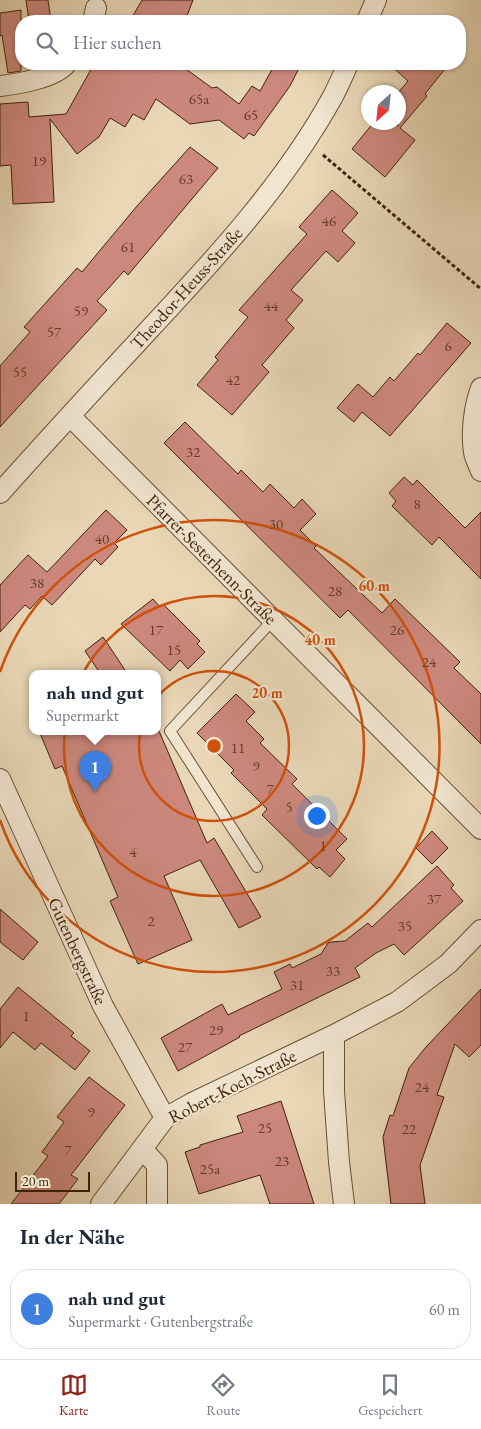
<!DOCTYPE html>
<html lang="de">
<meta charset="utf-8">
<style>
body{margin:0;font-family:"EB Garamond",serif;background:#f2f2f3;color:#1f2937}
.compass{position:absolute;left:361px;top:85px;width:45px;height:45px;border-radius:50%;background:#fff;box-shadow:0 1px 4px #0004;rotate:207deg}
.scale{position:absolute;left:15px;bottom:12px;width:75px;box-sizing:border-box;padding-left:5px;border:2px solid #3f2309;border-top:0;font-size:14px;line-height:18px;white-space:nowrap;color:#3f2309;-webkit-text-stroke:4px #f1e5d0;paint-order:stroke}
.you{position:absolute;left:316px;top:815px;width:18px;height:18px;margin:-12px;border:4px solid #fff;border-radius:50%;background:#1a73e8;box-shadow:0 0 0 8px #1a73e833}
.badge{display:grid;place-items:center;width:32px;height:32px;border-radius:50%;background:#8f2418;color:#fff;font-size:16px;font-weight:700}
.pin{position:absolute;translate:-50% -41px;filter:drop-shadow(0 1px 2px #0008)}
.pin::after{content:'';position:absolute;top:26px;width:18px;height:15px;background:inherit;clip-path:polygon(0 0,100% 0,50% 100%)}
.popup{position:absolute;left:29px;top:670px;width:132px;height:65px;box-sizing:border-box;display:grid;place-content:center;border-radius:10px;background:#fff;filter:drop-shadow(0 1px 4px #0005);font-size:16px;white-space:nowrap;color:#747a83}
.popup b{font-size:19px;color:#1f2937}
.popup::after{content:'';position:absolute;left:50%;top:100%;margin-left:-10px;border:10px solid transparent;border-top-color:#fff}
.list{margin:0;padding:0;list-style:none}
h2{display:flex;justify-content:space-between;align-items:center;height:65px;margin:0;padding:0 20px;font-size:21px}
h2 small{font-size:16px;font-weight:400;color:#747a83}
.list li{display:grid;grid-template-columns:32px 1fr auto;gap:15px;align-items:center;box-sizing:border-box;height:80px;margin:0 10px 10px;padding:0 10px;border:1px solid #e0e1e3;border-radius:20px}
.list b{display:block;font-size:19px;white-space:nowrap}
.list p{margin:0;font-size:16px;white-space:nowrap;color:#747a83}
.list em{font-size:16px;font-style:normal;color:#747a83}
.icon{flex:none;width:28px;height:28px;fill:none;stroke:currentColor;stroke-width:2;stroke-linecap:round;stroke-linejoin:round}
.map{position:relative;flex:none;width:481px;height:1204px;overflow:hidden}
.search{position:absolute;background:#fff;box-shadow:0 1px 4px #0004;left:15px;right:15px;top:15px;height:55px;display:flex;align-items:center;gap:12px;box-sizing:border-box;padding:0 18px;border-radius:20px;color:#747a83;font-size:19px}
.sheet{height:155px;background:#fff}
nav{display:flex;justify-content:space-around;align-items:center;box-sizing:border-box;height:70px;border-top:1px solid #e0e1e3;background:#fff;font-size:14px;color:#747a83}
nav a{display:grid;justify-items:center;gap:2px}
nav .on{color:#8f2418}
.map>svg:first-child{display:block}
.building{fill:#cd887e;stroke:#3f2309}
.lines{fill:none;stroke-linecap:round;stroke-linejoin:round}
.service-casing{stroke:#6a5034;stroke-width:12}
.minor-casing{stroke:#6a5034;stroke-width:22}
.path{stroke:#3f2309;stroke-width:3;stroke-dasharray:4 2.5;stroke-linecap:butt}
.service{stroke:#f1e5d0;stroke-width:10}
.minor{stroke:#f1e5d0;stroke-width:20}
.ring{fill:none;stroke:#cf510c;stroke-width:2.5}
.labels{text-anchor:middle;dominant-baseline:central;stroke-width:4.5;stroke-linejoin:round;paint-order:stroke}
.number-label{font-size:15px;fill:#623c26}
.street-label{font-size:18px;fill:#3f2309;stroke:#f1e5d0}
.centre{fill:#cf510c;stroke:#f1e5d0;stroke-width:2.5}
.ring-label{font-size:15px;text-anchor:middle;font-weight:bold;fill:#cf510c;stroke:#f1e5d0;stroke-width:4.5;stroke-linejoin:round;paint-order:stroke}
</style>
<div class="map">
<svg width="481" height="1204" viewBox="0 0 481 1204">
<rect width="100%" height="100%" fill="#e9d7b6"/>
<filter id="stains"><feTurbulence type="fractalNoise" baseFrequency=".004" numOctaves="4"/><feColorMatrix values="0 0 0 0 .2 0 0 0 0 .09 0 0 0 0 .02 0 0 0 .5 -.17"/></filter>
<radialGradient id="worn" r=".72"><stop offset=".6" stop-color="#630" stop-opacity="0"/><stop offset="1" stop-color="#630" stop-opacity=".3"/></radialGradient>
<path class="building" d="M26,0H48L51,21H29Z
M142,0H193L185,21H130Z
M21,10V71L8,73L2,35L0,36V13Z
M94,64H179L212,88L217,87L239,104L252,86L260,91L275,64H301L290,86L254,136L249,133L244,139L219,120L190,124L156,99L144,120L133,114L125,127L110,118L99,137L77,154L50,119L54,202L13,204L11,165L0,166V104L28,102L29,117L66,114Z
M389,64H449L425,94L427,96L400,128L415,140L385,177L352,149L374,122H394L398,126V93L408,81Z
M190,147L218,168L128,275L124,271L97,301L107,310L0,427V366L30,332L24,327L77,268L82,272L137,206Z
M332,190L358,213L342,231L355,243L338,262L326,251L291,290L303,300L286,320L294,328L262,365L269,372L232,415L197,385L218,360L215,357L248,317L239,310L307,234L299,227Z
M447,323L471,343L390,436L362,412L354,422L337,408L358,384L373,397L390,377L394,381L418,353L420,355Z
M185,422L238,474L241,470L263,492L270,484L294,508L302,499L316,514L300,530L316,546L314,548L382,613L395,599L460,662L454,668L481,694V744L348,610L340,618L164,443Z
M404,477L413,485L417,480L465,528L481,512V579L439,537L432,545L392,506L396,501L389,493Z
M106,510L127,530L114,543L118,547L101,565L95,559L52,605L42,596L30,609L25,605L0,632V585L28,555L47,572Z
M153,599L160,607L163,604L200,641L197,644L205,652L188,669L180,660L170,671L121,624Z
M103,637L127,673H100L85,651Z
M236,694L255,712L246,721L264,739L260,743L297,779L292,784L347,839L336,850L345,859L330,877L319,867L317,869L262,815L267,809L231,773L234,770L197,733Z
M39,731H159L207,843L214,838L261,917L239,928L200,860L164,876L192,940L138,964L110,901L118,897L62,766L55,769Z
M432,831L448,848L432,864L416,848Z
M437,866L454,885L451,888L463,901L404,955L394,944L376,953L355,968L360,977L239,1036L240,1037L178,1071L161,1038L222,1004L228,1015L282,989L274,972L290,964L292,968L321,954L328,943L331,942L345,941L368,923L372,927Z
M0,909L38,942L23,960L0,942Z
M18,987L74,1033L71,1036L90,1051L75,1070L41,1043L35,1050L13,1032L0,1048V1009Z
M481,989V1045L469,1057L455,1044L437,1095L444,1097L420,1165L425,1204H391L383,1137L390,1115L393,1116L409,1068L426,1047Z
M89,1077L125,1105L71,1175L78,1179L59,1204H11L48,1156L42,1152L64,1122L57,1117Z
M281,1101L314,1204H270L260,1175L199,1194L185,1152L200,1147V1145L243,1132L237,1116Z"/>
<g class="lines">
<g class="service-casing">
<path id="service" d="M257,867L170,731L273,620"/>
</g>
<g class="minor-casing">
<path id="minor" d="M93,21L96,8
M367,21L376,0
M0,86C18,84 54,78 66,64
M481,388C474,407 471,432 474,452C475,459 479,465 481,471
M70,416L481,829
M0,493C48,439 97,386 146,333C214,260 283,186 332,98C338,87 343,75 348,64
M0,779L103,1006L165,1118
M334,1035V1091L339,1162L344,1204
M142,1149L157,1165V1204
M101,1204L165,1118L192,1103L334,1035L397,1002L448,964L481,930"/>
</g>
<path class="path" d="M323,155L481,289"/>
<use href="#service" class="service"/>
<use href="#minor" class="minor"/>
</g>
<g class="ring">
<circle cx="214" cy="746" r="75"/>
<circle cx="214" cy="746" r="150"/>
<path d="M0 672A226 226 0 1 1 0 820"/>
</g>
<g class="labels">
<g class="number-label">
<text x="199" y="98">65a</text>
<text x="251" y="114">65</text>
<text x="39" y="160">19</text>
<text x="186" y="178">63</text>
<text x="329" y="220">46</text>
<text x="128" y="246">61</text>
<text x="271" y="305">44</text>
<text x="81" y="310">59</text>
<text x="54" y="331">57</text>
<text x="448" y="345">6</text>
<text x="20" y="371">55</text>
<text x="233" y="379">42</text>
<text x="193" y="451">32</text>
<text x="417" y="503">8</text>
<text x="276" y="523">30</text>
<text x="102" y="538">40</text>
<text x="37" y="582">38</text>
<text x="335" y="590">28</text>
<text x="156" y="629">17</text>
<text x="397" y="629">26</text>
<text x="174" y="649">15</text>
<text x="429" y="661">24</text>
<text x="238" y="747">11</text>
<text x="256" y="765">9</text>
<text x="270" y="788">7</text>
<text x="289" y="806">5</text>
<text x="323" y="845">1</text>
<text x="133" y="851">4</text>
<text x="434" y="898">37</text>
<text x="151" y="920">2</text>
<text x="405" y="925">35</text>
<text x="333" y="970">33</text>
<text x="297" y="984">31</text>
<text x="26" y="1015">1</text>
<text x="216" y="1029">29</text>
<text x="185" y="1046">27</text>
<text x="422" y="1086">24</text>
<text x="91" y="1111">9</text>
<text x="265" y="1127">25</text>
<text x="409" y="1128">22</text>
<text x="68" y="1149">7</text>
<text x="282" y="1160">23</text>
<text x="210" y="1168">25a</text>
</g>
<g class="street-label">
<text transform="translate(186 288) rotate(-48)">Theodor-Heuss-Straße</text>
<text transform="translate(212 559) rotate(45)">Pfarrer-Sesterhenn-Straße</text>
<text transform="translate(78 951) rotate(65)">Gutenbergstraße</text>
<text transform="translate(232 1086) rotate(-27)">Robert-Koch-Straße</text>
</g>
</g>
<circle cx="214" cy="746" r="8" class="centre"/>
<g class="ring-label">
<text x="374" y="591">60 m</text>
<text x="320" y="645">40 m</text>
<text x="267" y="698">20 m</text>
</g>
<rect width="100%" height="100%" filter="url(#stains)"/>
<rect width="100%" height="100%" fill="url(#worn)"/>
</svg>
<svg class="compass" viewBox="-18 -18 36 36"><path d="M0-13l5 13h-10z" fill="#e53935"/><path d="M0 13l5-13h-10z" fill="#747a83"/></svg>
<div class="scale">20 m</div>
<div class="you"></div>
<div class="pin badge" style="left:95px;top:792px;background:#3f7fe0">1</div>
<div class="popup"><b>nah und gut</b>Supermarkt</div>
<div class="search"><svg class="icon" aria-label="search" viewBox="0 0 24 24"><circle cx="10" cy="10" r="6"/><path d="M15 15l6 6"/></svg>Hier suchen</div>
</div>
<section class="sheet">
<h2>In der Nähe<small></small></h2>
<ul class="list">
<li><span class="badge" style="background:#3f7fe0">1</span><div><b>nah und gut</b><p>Supermarkt · Gutenbergstraße</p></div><em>60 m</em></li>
</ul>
</section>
<nav>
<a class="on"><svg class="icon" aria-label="map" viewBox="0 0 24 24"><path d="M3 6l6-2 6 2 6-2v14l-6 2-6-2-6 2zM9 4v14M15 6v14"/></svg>Karte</a>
<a><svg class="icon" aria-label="directions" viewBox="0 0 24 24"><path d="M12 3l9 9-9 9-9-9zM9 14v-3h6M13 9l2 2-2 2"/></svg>Route</a>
<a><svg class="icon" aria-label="saved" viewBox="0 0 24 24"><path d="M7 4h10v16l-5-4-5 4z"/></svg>Gespeichert</a>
</nav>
